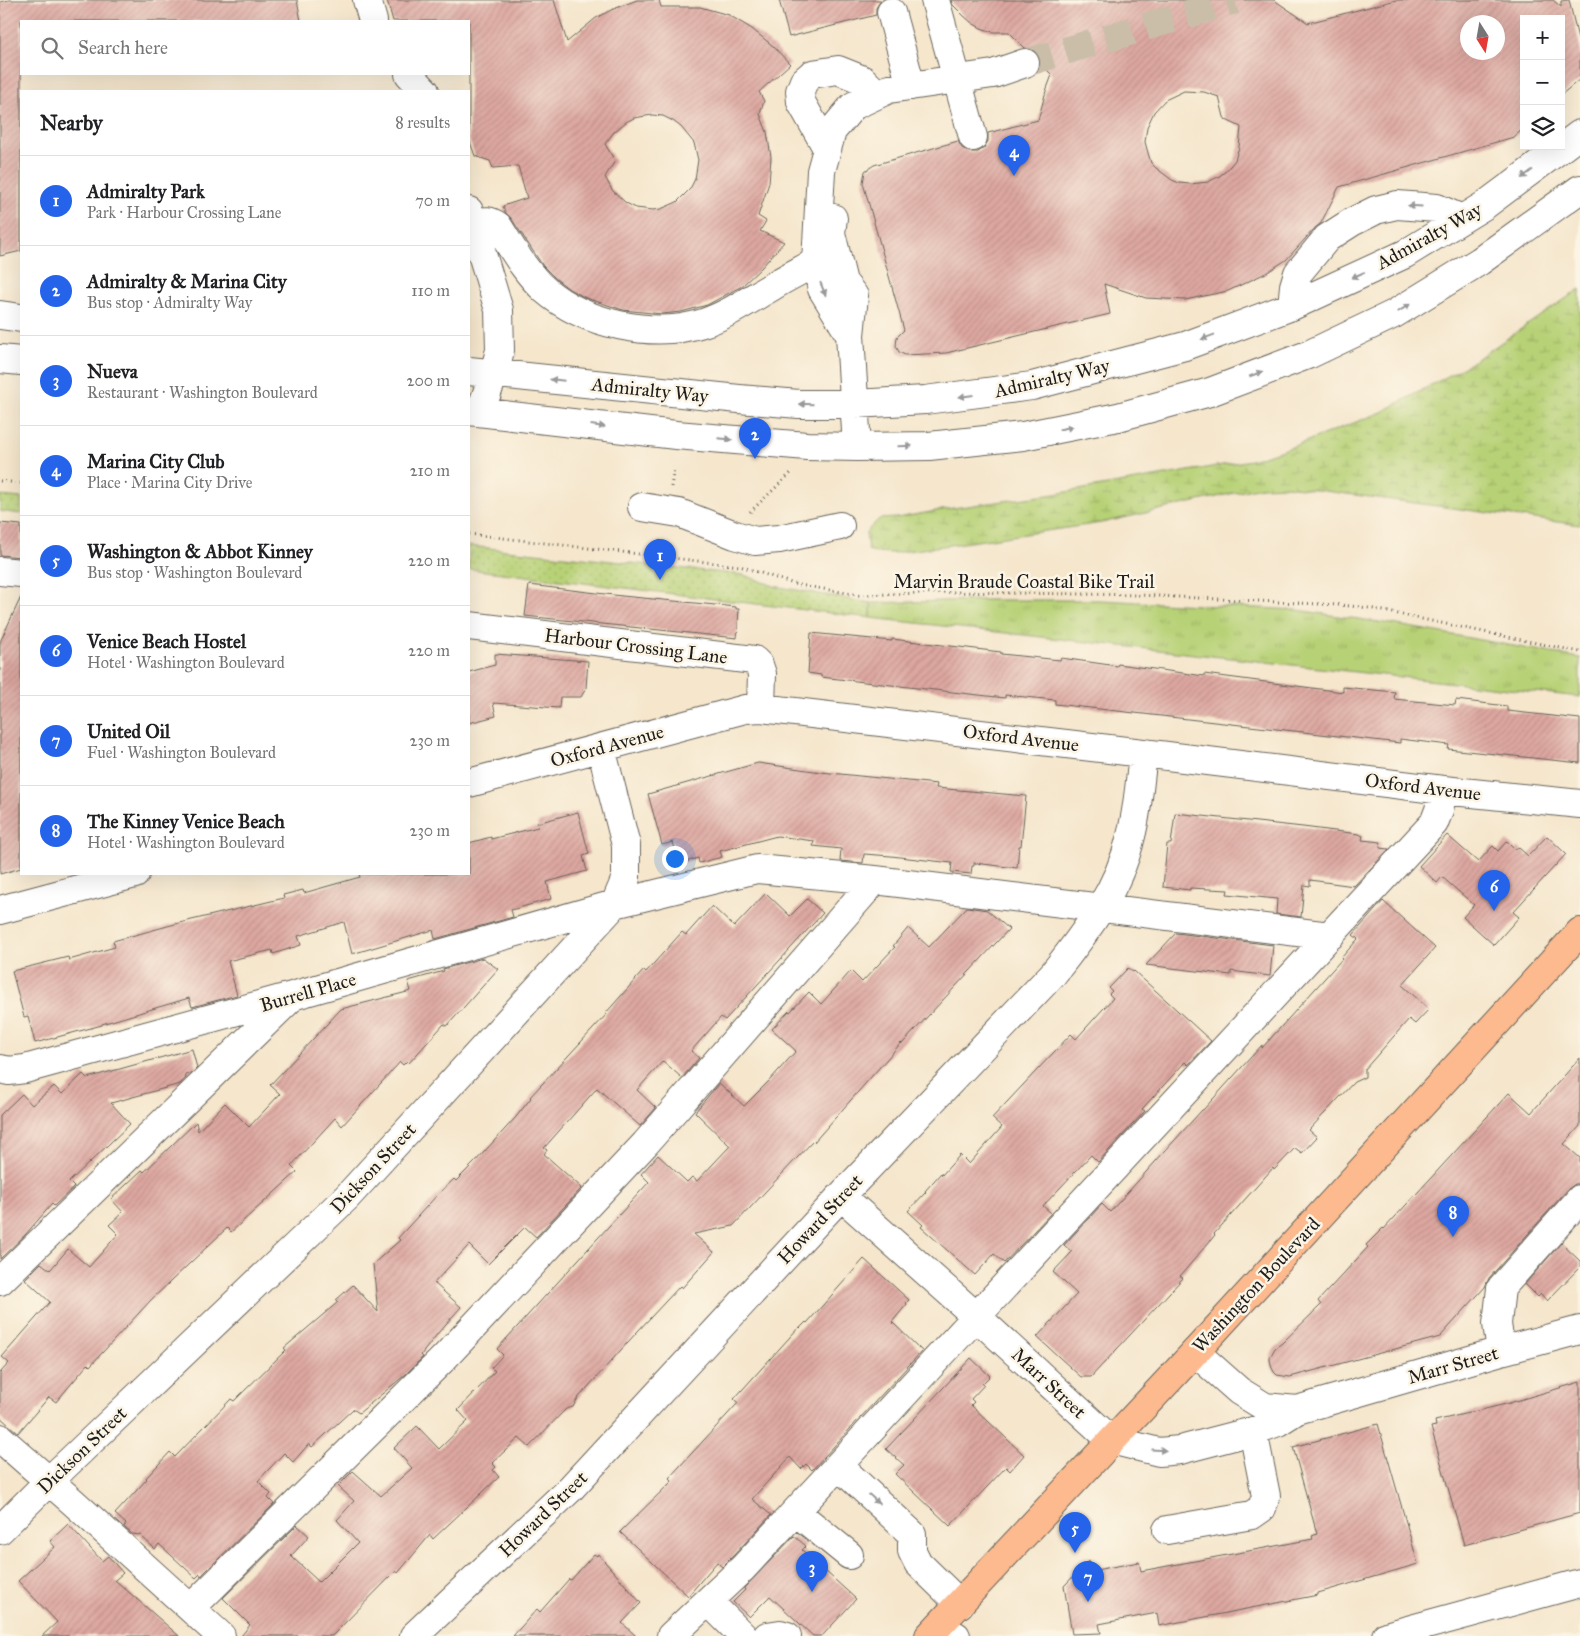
<!DOCTYPE html>
<meta charset="utf-8">
<style>
body{margin:0;font-family:"IM FELL Great Primer",serif;background:#f6f6f6;color:#202124}
.controls{position:absolute;right:15px;top:15px;display:grid;overflow:hidden;border-radius:0px;box-shadow:0 5px 20px #0002}
.controls button{width:45px;height:45px;display:grid;place-items:center;padding:0;border:0;border-bottom:1px solid #e0e0e0;background:#fff;color:#202124;font:25px sans-serif}
.compass{position:absolute;left:1460px;top:15px;width:45px;height:45px;border-radius:50%;background:#fff;box-shadow:0 5px 20px #0002;rotate:169deg}
.you{position:absolute;left:674px;top:858px;width:18px;height:18px;margin:-12px;border:4px solid #fff;border-radius:50%;background:#1a73e8;box-shadow:0 0 0 8px #1a73e833}
.badge{display:grid;place-items:center;width:32px;height:32px;border-radius:50%;background:#2563eb;color:#fff;font-size:16px;font-weight:700}
.pin{position:absolute;translate:-50% -41px;filter:drop-shadow(0 1px 2px #0008)}
.pin::after{content:'';position:absolute;top:26px;width:18px;height:15px;background:inherit;clip-path:polygon(0 0,100% 0,50% 100%)}
.list{margin:0;padding:0;list-style:none}
h2{display:flex;justify-content:space-between;align-items:center;height:65px;margin:0;padding:0 20px;font-size:21px}
h2 small{font-size:16px;font-weight:400;color:#757577}
.list li{display:grid;grid-template-columns:32px 1fr auto;gap:15px;align-items:center;box-sizing:border-box;height:90px;padding:0 20px;border-top:1px solid #e0e0e0}
.list b{display:block;font-size:19px;white-space:nowrap}
.list p{margin:0;font-size:16px;white-space:nowrap;color:#757577}
.list em{font-size:16px;font-style:normal;color:#757577}
.icon{flex:none;width:28px;height:28px;fill:none;stroke:currentColor;stroke-width:2;stroke-linecap:round;stroke-linejoin:round}
.map{position:relative;flex:none;width:1580px;height:1636px;overflow:hidden}
.search{position:absolute;background:#fff;box-shadow:0 5px 20px #0002;left:20px;top:20px;width:450px;height:55px;display:flex;align-items:center;gap:12px;box-sizing:border-box;padding:0 18px;border-radius:0px;color:#757577;font-size:19px}
.panel{position:absolute;background:#fff;box-shadow:0 5px 20px #0002;left:20px;top:90px;width:450px;height:785px;border-radius:0px}
.map>svg:first-child{display:block}
.grass{fill:url(#grass-tufts);stroke:#6a7649}
.wetland{fill:url(#wetland-marsh);stroke:#6a7649}
.park{fill:url(#park-dots);stroke:#6a7649}
.building{fill:url(#building-hatch);fill-rule:evenodd}
.lines{fill:none;stroke-linecap:round;stroke-linejoin:round}
.minor-tunnel{stroke:#cabea9;stroke-width:28;stroke-dasharray:28 14;stroke-linecap:butt}
.minor-casing{stroke:#68635a;stroke-width:30}
.major-casing{stroke:#68635a;stroke-width:30}
.path{stroke:#68635a;stroke-width:3;stroke-dasharray:1 4;stroke-linecap:butt}
.minor{stroke:#fff;stroke-width:28}
.major{stroke:#fcba8e;stroke-width:28}
.oneway{fill:#999}
.labels{text-anchor:middle;dominant-baseline:central;stroke-width:5;stroke-linejoin:round;paint-order:stroke}
.street-label{font-size:19px;fill:#1c1c1c;stroke:#fcf5e5}
</style>
<div class="map">
<svg width="1580" height="1636" viewBox="0 0 1580 1636">
<defs>
<pattern id="grass-tufts" width="24" height="20" patternUnits="userSpaceOnUse" patternTransform="scale(1.25)"><rect width="24" height="20" fill="#b7d176"/><path d="M3 7l-1-3M5 7V3M7 7l1-3M15 17l-1-3M17 17v-4M19 17l1-3" fill="none" stroke="#9db366"/></pattern>
<pattern id="wetland-marsh" width="20" height="14" patternUnits="userSpaceOnUse" patternTransform="scale(1.25)"><rect width="20" height="14" fill="#b7d176"/><path d="M1 5h8M5 5V1M11 12h8M15 12V8" fill="none" stroke="#9db366"/></pattern>
<pattern id="park-dots" width="8" height="8" patternUnits="userSpaceOnUse" patternTransform="scale(1.25)"><rect width="8" height="8" fill="#b7d176"/><path d="M2 2h.1M6 6h.1" fill="none" stroke="#9db366" stroke-width="1.8" stroke-linecap="round"/></pattern>
<pattern id="building-hatch" width="6" height="6" patternUnits="userSpaceOnUse" patternTransform="scale(1.25)"><rect width="6" height="6" fill="#dda7a0"/><path d="M-1 1l2-2M0 6l6-6M5 7l2-2" fill="none" stroke="#bd8f89"/></pattern>
</defs>
<rect width="100%" height="100%" fill="#fcf5e5"/>
<filter id="ink" filterUnits="userSpaceOnUse"><feTurbulence type="fractalNoise" baseFrequency=".02" numOctaves="2"/><feDisplacementMap in="SourceGraphic" scale="10" xChannelSelector="R" yChannelSelector="G"/><feConvolveMatrix kernelMatrix="1 2 1 2 8 2 1 2 1" color-interpolation-filters="sRGB"/></filter>
<filter id="wash" filterUnits="userSpaceOnUse"><feTurbulence type="fractalNoise" baseFrequency=".0096" numOctaves="4" result="noise"/><feDisplacementMap in="SourceGraphic" scale="20" xChannelSelector="R" yChannelSelector="G"/><feGaussianBlur stdDeviation="1.12" result="paint"/><feColorMatrix in="noise" values="0 0 0 0 0 0 0 0 0 0 0 0 0 0 0 0 0 1.4 0 .05"/><feComposite in="paint" operator="in"/></filter>
<g filter="url(#wash)">
<rect width="100%" height="100%" fill="#f5e6cc"/>
<path class="grass" d="M985,600H1099L1297,610L1392,624L1580,658V697L871,618V603Z"/>
<path class="wetland" d="M1580,289V525L1287,486L1261,487L1101,523L894,553L875,552L868,550L866,532L879,519L897,518L953,508L1055,494L1177,473L1251,460L1289,448L1382,412L1468,365Z"/>
<path class="park" d="M0,496L21,498V514L0,511Z
M469,546L744,575L774,586L871,603V618L469,569Z"/>
<g id="blocks">
<path class="building" d="M9,0H297L301,21H21V251L0,256V2Z
M387,0H554L567,42L596,18L611,10L637,0H659L661,7H700L729,15L752,29L773,46L790,64L759,92L764,101L760,114L767,132L771,157L769,183L758,216L766,221L760,231L784,242L762,267L742,286L707,305L681,312L662,314L623,310L586,298L569,289L555,278L543,266L511,218L505,212L503,206L527,198L518,166L493,168L490,161L475,156L469,139V21H393ZM652,115L663,116L673,121L681,127L694,143L698,160L695,179L690,189L677,202L661,209L653,210L636,208L626,203L612,190L605,177L615,161L605,144L614,132L626,122L634,118Z
M779,0H881L876,8V15L789,37Z
M951,0H1274L1308,23L1396,0H1553L1561,7V1L1569,0L1580,47V79L1561,95V19H1524V128L1514,137L1339,187L1321,223L1315,228L1286,260L1266,273L1228,291L1185,300L1146,298L1104,284L1110,314L946,353L905,355L899,352L896,346L897,337L904,330L863,183L865,171L874,165L958,141L962,148L969,152H978L984,148L988,141V133L1038,120L1046,91L1052,75L1040,63V57L1036,52L1025,48L1009,32H993L981,28L972,23L964,16L952,4ZM1468,22H1498V52H1468ZM1184,91L1204,92L1219,97L1224,117L1226,120L1241,127L1239,147L1235,160L1226,171L1218,177L1208,182L1190,184L1179,183L1172,180L1156,168L1151,163L1148,153L1145,142L1146,134L1147,127L1154,112L1165,100Z
M0,523L21,525V557L0,555Z
M529,585L622,596L736,607V609H739L737,638L525,616Z
M21,597V868L0,874V642Z
M811,633L892,641V639L1001,652V654L1060,660L1061,658L1117,666L1118,664L1204,676V674L1343,692V687L1395,692L1394,699L1455,705L1456,700L1507,706V711L1580,719V763L1448,749L1449,745L1400,739V743L1055,704V700L1005,695V698L821,677V675L808,673Z
M495,654L588,661L586,688L581,697H560L559,708L493,703L496,716L469,723V672L495,665Z
M758,763L821,772L937,784L936,788L1026,796L1021,846H1019L1017,868L974,863V866H972L971,874L951,872L952,863L891,856L864,854L863,863L840,861L841,849L813,846L814,841L777,836L720,851L722,857L699,863L698,858L679,864L673,842L662,845L648,794Z
M578,812L589,854L583,856L587,871L547,882L551,899L511,910L513,917L435,939L433,930L352,954L344,922L298,936L301,945L273,954L272,950L228,961L237,995L192,1007L189,998L102,1024V1025L35,1043L28,1016L24,1017L12,971L68,957L69,960L115,947L113,941L175,924L284,898L283,895L303,890L304,893L360,877L359,874H469V843L491,837V839L538,827L537,823Z
M1175,813L1303,827L1359,834L1363,836L1362,840L1381,842L1380,848L1389,849L1354,886L1310,880V886L1304,885L1301,917L1276,914L1277,899L1227,894L1228,890L1190,888V890L1163,887L1167,844H1171Z
M1447,835L1478,862L1493,846L1498,851L1507,841L1516,850L1518,847L1528,856L1547,836L1566,854L1513,912L1519,917L1494,945L1463,917L1474,905L1442,877L1437,883L1419,866Z
M766,893L790,916L807,899L823,913L725,1020L721,1017L691,1051L699,1058L682,1078L663,1061L637,1090L656,1108L640,1126L597,1088L544,1148L547,1150L544,1154L582,1188L536,1237L525,1227L488,1264L469,1245L434,1283L461,1307L438,1333L421,1355L423,1357L406,1374L359,1413L353,1409L312,1447L309,1444L293,1462L284,1453L258,1481L271,1494L268,1498L274,1504L201,1576L200,1574L196,1578L159,1544L155,1549L140,1535L132,1534L124,1527L126,1524L115,1514L147,1479L146,1478L170,1452L175,1457L231,1399L234,1401L286,1350L284,1348L338,1302L336,1300L353,1285L378,1312L373,1264L400,1240L398,1238L438,1194L454,1179L456,1181L474,1163L516,1117L531,1098L530,1097L606,1015L605,1014L644,970L646,972L682,932L686,935L712,906L734,927Z
M1383,901L1435,948L1402,985L1429,1009L1415,1024L1409,1019L1365,1069V1077L1354,1082L1309,1130L1317,1137L1302,1153L1295,1148L1274,1170L1273,1168L1214,1234L1215,1235L1180,1276L1183,1278L1091,1377H1081L1037,1337L1077,1294L1053,1272L1072,1252L1064,1245L1102,1204L1110,1212L1202,1110H1203L1262,1045V1048L1342,959L1341,958L1358,939L1353,935Z
M967,907L987,910L1009,929L902,1044L901,1043L814,1142L813,1141L733,1226L694,1234L714,1252L682,1288L680,1286L637,1332L578,1398L573,1407L566,1409L529,1447L519,1438L492,1463L496,1467L493,1470L499,1477L433,1539L430,1535L398,1573L396,1571L332,1636H241L250,1625L223,1598L297,1525L309,1536L291,1556L319,1582L358,1543L337,1520L354,1501L338,1486L353,1471L381,1496L412,1468L394,1448L417,1426L439,1449L468,1421L458,1410L495,1371L491,1368L503,1355L497,1349L649,1182L641,1174L658,1155L687,1182L692,1177L697,1181L730,1146L695,1112L719,1083L744,1106L769,1081L796,1051L772,1029L789,1011L790,1012L809,992L821,1004L851,971L862,982L895,947L893,946L908,928L929,947Z
M1176,933L1273,945L1270,976L1231,971V975L1146,965Z
M483,958L498,969L447,1026L444,1024L409,1063L407,1061L403,1065L400,1062L342,1126L335,1118L291,1166L297,1172L231,1232L227,1228L151,1300L90,1366L88,1364L56,1402L49,1397L18,1433L0,1417V1373L9,1363L2,1357L50,1302L25,1279L41,1263L50,1270L68,1249L89,1267L118,1234L109,1225L123,1212L111,1199L142,1170L144,1172L196,1122L198,1131L225,1103L249,1127L280,1094L270,1085L341,1009L411,991L408,981L444,971L443,969Z
M1128,968L1133,972L1134,971L1211,1041L1188,1065L1185,1062L1142,1109L1145,1111L1098,1162L1091,1155L1043,1206L1051,1213L1004,1263L994,1254L975,1275L921,1227L923,1225L908,1211L926,1192L925,1191L941,1173L942,1175L960,1155L969,1164L1002,1127L992,1118L1071,1034L1076,1039L1113,998L1109,994L1112,991L1109,988Z
M192,1049L197,1068L192,1073L185,1074L186,1078L180,1084L111,1103L130,1124L69,1182L74,1187L54,1206L52,1204L25,1235L0,1259V1115L22,1094L32,1105L54,1086L62,1094L83,1074L87,1078Z
M1580,1058V1126L1564,1144L1580,1158V1184H1575L1568,1189L1489,1278L1485,1287L1440,1337L1290,1377L1277,1375L1274,1372L1272,1368L1270,1360V1357L1275,1348L1282,1343L1321,1305L1318,1301L1368,1247L1366,1245L1383,1228L1384,1229L1509,1093L1531,1113Z
M1561,1243L1580,1261V1267L1547,1301L1541,1294L1538,1297L1525,1284Z
M864,1259L909,1300L906,1303L907,1304L892,1322L922,1351L812,1470L806,1464L801,1469L790,1457L752,1499L771,1515L732,1557L722,1567L717,1562L688,1596L620,1532L672,1481L669,1478L738,1403L734,1399L752,1379L799,1327L800,1328L806,1322L807,1323Z
M971,1358L990,1376L982,1384L984,1385L971,1399L974,1402L971,1405L1024,1455L1010,1471L1006,1467L950,1526L895,1474L904,1465L886,1449Z
M1580,1382V1513L1464,1545L1431,1427L1436,1426L1435,1421L1506,1404Z
M1378,1424L1418,1564L1318,1593V1595L1159,1626L1157,1613L1099,1624L1101,1633L1072,1634L1064,1586L1088,1561L1090,1571L1139,1562L1141,1571L1313,1539L1312,1536L1317,1534L1293,1447Z
M68,1524L102,1561L108,1556L123,1573L115,1580L179,1636H42L57,1622L18,1581L55,1547L50,1541Z
M794,1536L806,1546L802,1550L856,1599L822,1636H813L770,1596L749,1617L733,1602L745,1590L744,1588Z
M594,1554L597,1556L598,1554L641,1603L622,1623L636,1636H513L537,1609L540,1612L569,1579L571,1580Z"/>
</g>
</g>
<g filter="url(#ink)">
<use href="#blocks" fill-opacity="0" stroke="#68635a" stroke-width="1"/>
<g class="lines">
<path class="minor-tunnel" d="M1025,63L1235,0"/>
<g class="minor-casing">
<path id="minor" d="M367,0L373,21
M935,0L973,137
M891,12L911,86
M409,74L425,91
M827,148L801,102L800,91L804,81L812,74L838,70L863,80L877,94
M469,211L499,310L500,350L494,374L480,412
M833,218L831,233L843,282L854,296L850,335L857,447
M473,223C484,221 488,219 498,226C512,248 525,272 545,290C584,324 653,339 703,323C728,315 750,299 773,286C787,277 802,270 816,262
M1292,306L1294,286L1298,273L1327,238L1352,222L1376,210L1397,205L1437,208L1462,219
M0,315L21,318
M850,335L822,289L816,262L821,171L832,131L853,106L889,89L993,74L1025,63
M0,359L21,361
M469,371L739,399L799,404H855L925,400L1032,386L1185,346L1292,306L1405,254L1485,205L1580,134
M469,411L676,435L807,446L857,447L929,446L1023,436L1118,417L1210,392L1310,354L1394,314L1480,261L1580,189
M642,507L679,513L735,535L755,541L779,539L840,526
M0,571L21,573
M469,626L754,660L759,665L762,674L761,708
M469,783L745,709L761,708L1143,753L1443,790L1580,804
M0,910L135,874
M0,1069L9,1071L25,1069L292,996L615,904L757,869L875,880L1330,936
M841,1196L977,1317L1111,1440L1159,1452L1180,1450L1253,1431L1278,1422L1297,1410L1501,1351L1580,1330
M0,1281L291,998
M1501,1351L1497,1324L1501,1288L1580,1199
M1195,1352L1239,1391L1265,1407L1297,1410
M0,1438L73,1502L221,1636
M839,1466L912,1534V1551L918,1563L960,1604
M796,1512L849,1555
M0,1530L49,1481L347,1197L615,904L626,878V845L601,748
M1167,1530L1252,1515L1262,1508L1266,1496L1253,1431
M708,1601L743,1636
M191,1608L443,1359L645,1144L875,880
M938,1627L956,1636
M414,1636L570,1489L841,1196L1053,974C1086,932 1119,889 1131,836C1138,809 1140,780 1143,753
M671,1636L743,1568L1434,823L1439,810L1443,790
M767,1636L780,1634L787,1636
M1386,1636L1580,1583"/>
</g>
<g class="major-casing">
<path id="major" d="M929,1636L1195,1352L1580,932"/>
</g>
<path class="path" d="M0,481L21,483
M671,487L674,468
M750,512L792,472
M469,534L740,566L794,584L859,595L955,592L1138,595L1340,605L1369,608L1580,652
M657,556L661,537"/>
<use href="#minor" class="minor"/>
<use href="#major" class="major"/>
</g>
<defs><path id="oneway-solid" d="M-6-.8H1V-3.2L6.5 0L1 3.2V.8H-6Z" transform="scale(1.25)"/></defs>
<g class="oneway">
<use href="#oneway-solid" transform="translate(1527 174) rotate(143)"/>
<use href="#oneway-solid" transform="translate(1415 206) rotate(-176)"/>
<use href="#oneway-solid" transform="translate(1358 275) rotate(155)"/>
<use href="#oneway-solid" transform="translate(823 289) rotate(68)"/>
<use href="#oneway-solid" transform="translate(1404 308) rotate(-32)"/>
<use href="#oneway-solid" transform="translate(1208 337) rotate(160)"/>
<use href="#oneway-solid" transform="translate(1256 374) rotate(-21)"/>
<use href="#oneway-solid" transform="translate(557 380) rotate(-174)"/>
<use href="#oneway-solid" transform="translate(966 396) rotate(173)"/>
<use href="#oneway-solid" transform="translate(806 404) rotate(-179)"/>
<use href="#oneway-solid" transform="translate(598 426) rotate(7)"/>
<use href="#oneway-solid" transform="translate(1066 428) rotate(-11)"/>
<use href="#oneway-solid" transform="translate(725 439) rotate(5)"/>
<use href="#oneway-solid" transform="translate(905 446) rotate(-1)"/>
<use href="#oneway-solid" transform="translate(1159 1450) rotate(3)"/>
<use href="#oneway-solid" transform="translate(874 1499) rotate(43)"/>
</g>
</g>
<g class="labels">
<g class="street-label">
<text transform="translate(1429 236) rotate(-29)">Admiralty Way</text>
<text transform="translate(1052 378) rotate(-13)">Admiralty Way</text>
<text transform="translate(650 390) rotate(6)">Admiralty Way</text>
<text x="1024" y="581">Marvin Braude Coastal Bike Trail</text>
<text transform="translate(636 646) rotate(7)">Harbour Crossing Lane</text>
<text transform="translate(1021 738) rotate(7)">Oxford Avenue</text>
<text transform="translate(607 746) rotate(-15)">Oxford Avenue</text>
<text transform="translate(1423 787) rotate(7)">Oxford Avenue</text>
<text transform="translate(308 992) rotate(-16)">Burrell Place</text>
<text transform="translate(373 1168) rotate(-47)">Dickson Street</text>
<text transform="translate(820 1219) rotate(-47)">Howard Street</text>
<text transform="translate(1256 1285) rotate(-47)">Washington Boulevard</text>
<text transform="translate(1453 1365) rotate(-16)">Marr Street</text>
<text transform="translate(1049 1383) rotate(43)">Marr Street</text>
<text transform="translate(82 1450) rotate(-44)">Dickson Street</text>
<text transform="translate(543 1514) rotate(-44)">Howard Street</text>
</g>
</g>
</svg>
<div class="controls">
<button>+</button>
<button>−</button>
<button><svg class="icon" aria-label="layers" viewBox="0 0 24 24"><path d="M12 4l9 5-9 5-9-5zM3 14l9 5 9-5"/></svg></button>
</div>
<svg class="compass" viewBox="-18 -18 36 36"><path d="M0-13l5 13h-10z" fill="#e53935"/><path d="M0 13l5-13h-10z" fill="#757577"/></svg>
<div class="you"></div>
<div class="pin badge" style="left:660px;top:580px">1</div>
<div class="pin badge" style="left:755px;top:459px">2</div>
<div class="pin badge" style="left:812px;top:1592px">3</div>
<div class="pin badge" style="left:1014px;top:176px">4</div>
<div class="pin badge" style="left:1075px;top:1553px">5</div>
<div class="pin badge" style="left:1494px;top:911px">6</div>
<div class="pin badge" style="left:1088px;top:1602px">7</div>
<div class="pin badge" style="left:1453px;top:1237px">8</div>
<div class="search"><svg class="icon" aria-label="search" viewBox="0 0 24 24"><circle cx="10" cy="10" r="6"/><path d="M15 15l6 6"/></svg>Search here</div>
<section class="panel">
<h2>Nearby<small>8 results</small></h2>
<ul class="list">
<li><span class="badge">1</span><div><b>Admiralty Park</b><p>Park · Harbour Crossing Lane</p></div><em>70 m</em></li>
<li><span class="badge">2</span><div><b>Admiralty &amp; Marina City</b><p>Bus stop · Admiralty Way</p></div><em>110 m</em></li>
<li><span class="badge">3</span><div><b>Nueva</b><p>Restaurant · Washington Boulevard</p></div><em>200 m</em></li>
<li><span class="badge">4</span><div><b>Marina City Club</b><p>Place · Marina City Drive</p></div><em>210 m</em></li>
<li><span class="badge">5</span><div><b>Washington &amp; Abbot Kinney</b><p>Bus stop · Washington Boulevard</p></div><em>220 m</em></li>
<li><span class="badge">6</span><div><b>Venice Beach Hostel</b><p>Hotel · Washington Boulevard</p></div><em>220 m</em></li>
<li><span class="badge">7</span><div><b>United Oil</b><p>Fuel · Washington Boulevard</p></div><em>230 m</em></li>
<li><span class="badge">8</span><div><b>The Kinney Venice Beach</b><p>Hotel · Washington Boulevard</p></div><em>230 m</em></li>
</ul>
</section>
</div>
